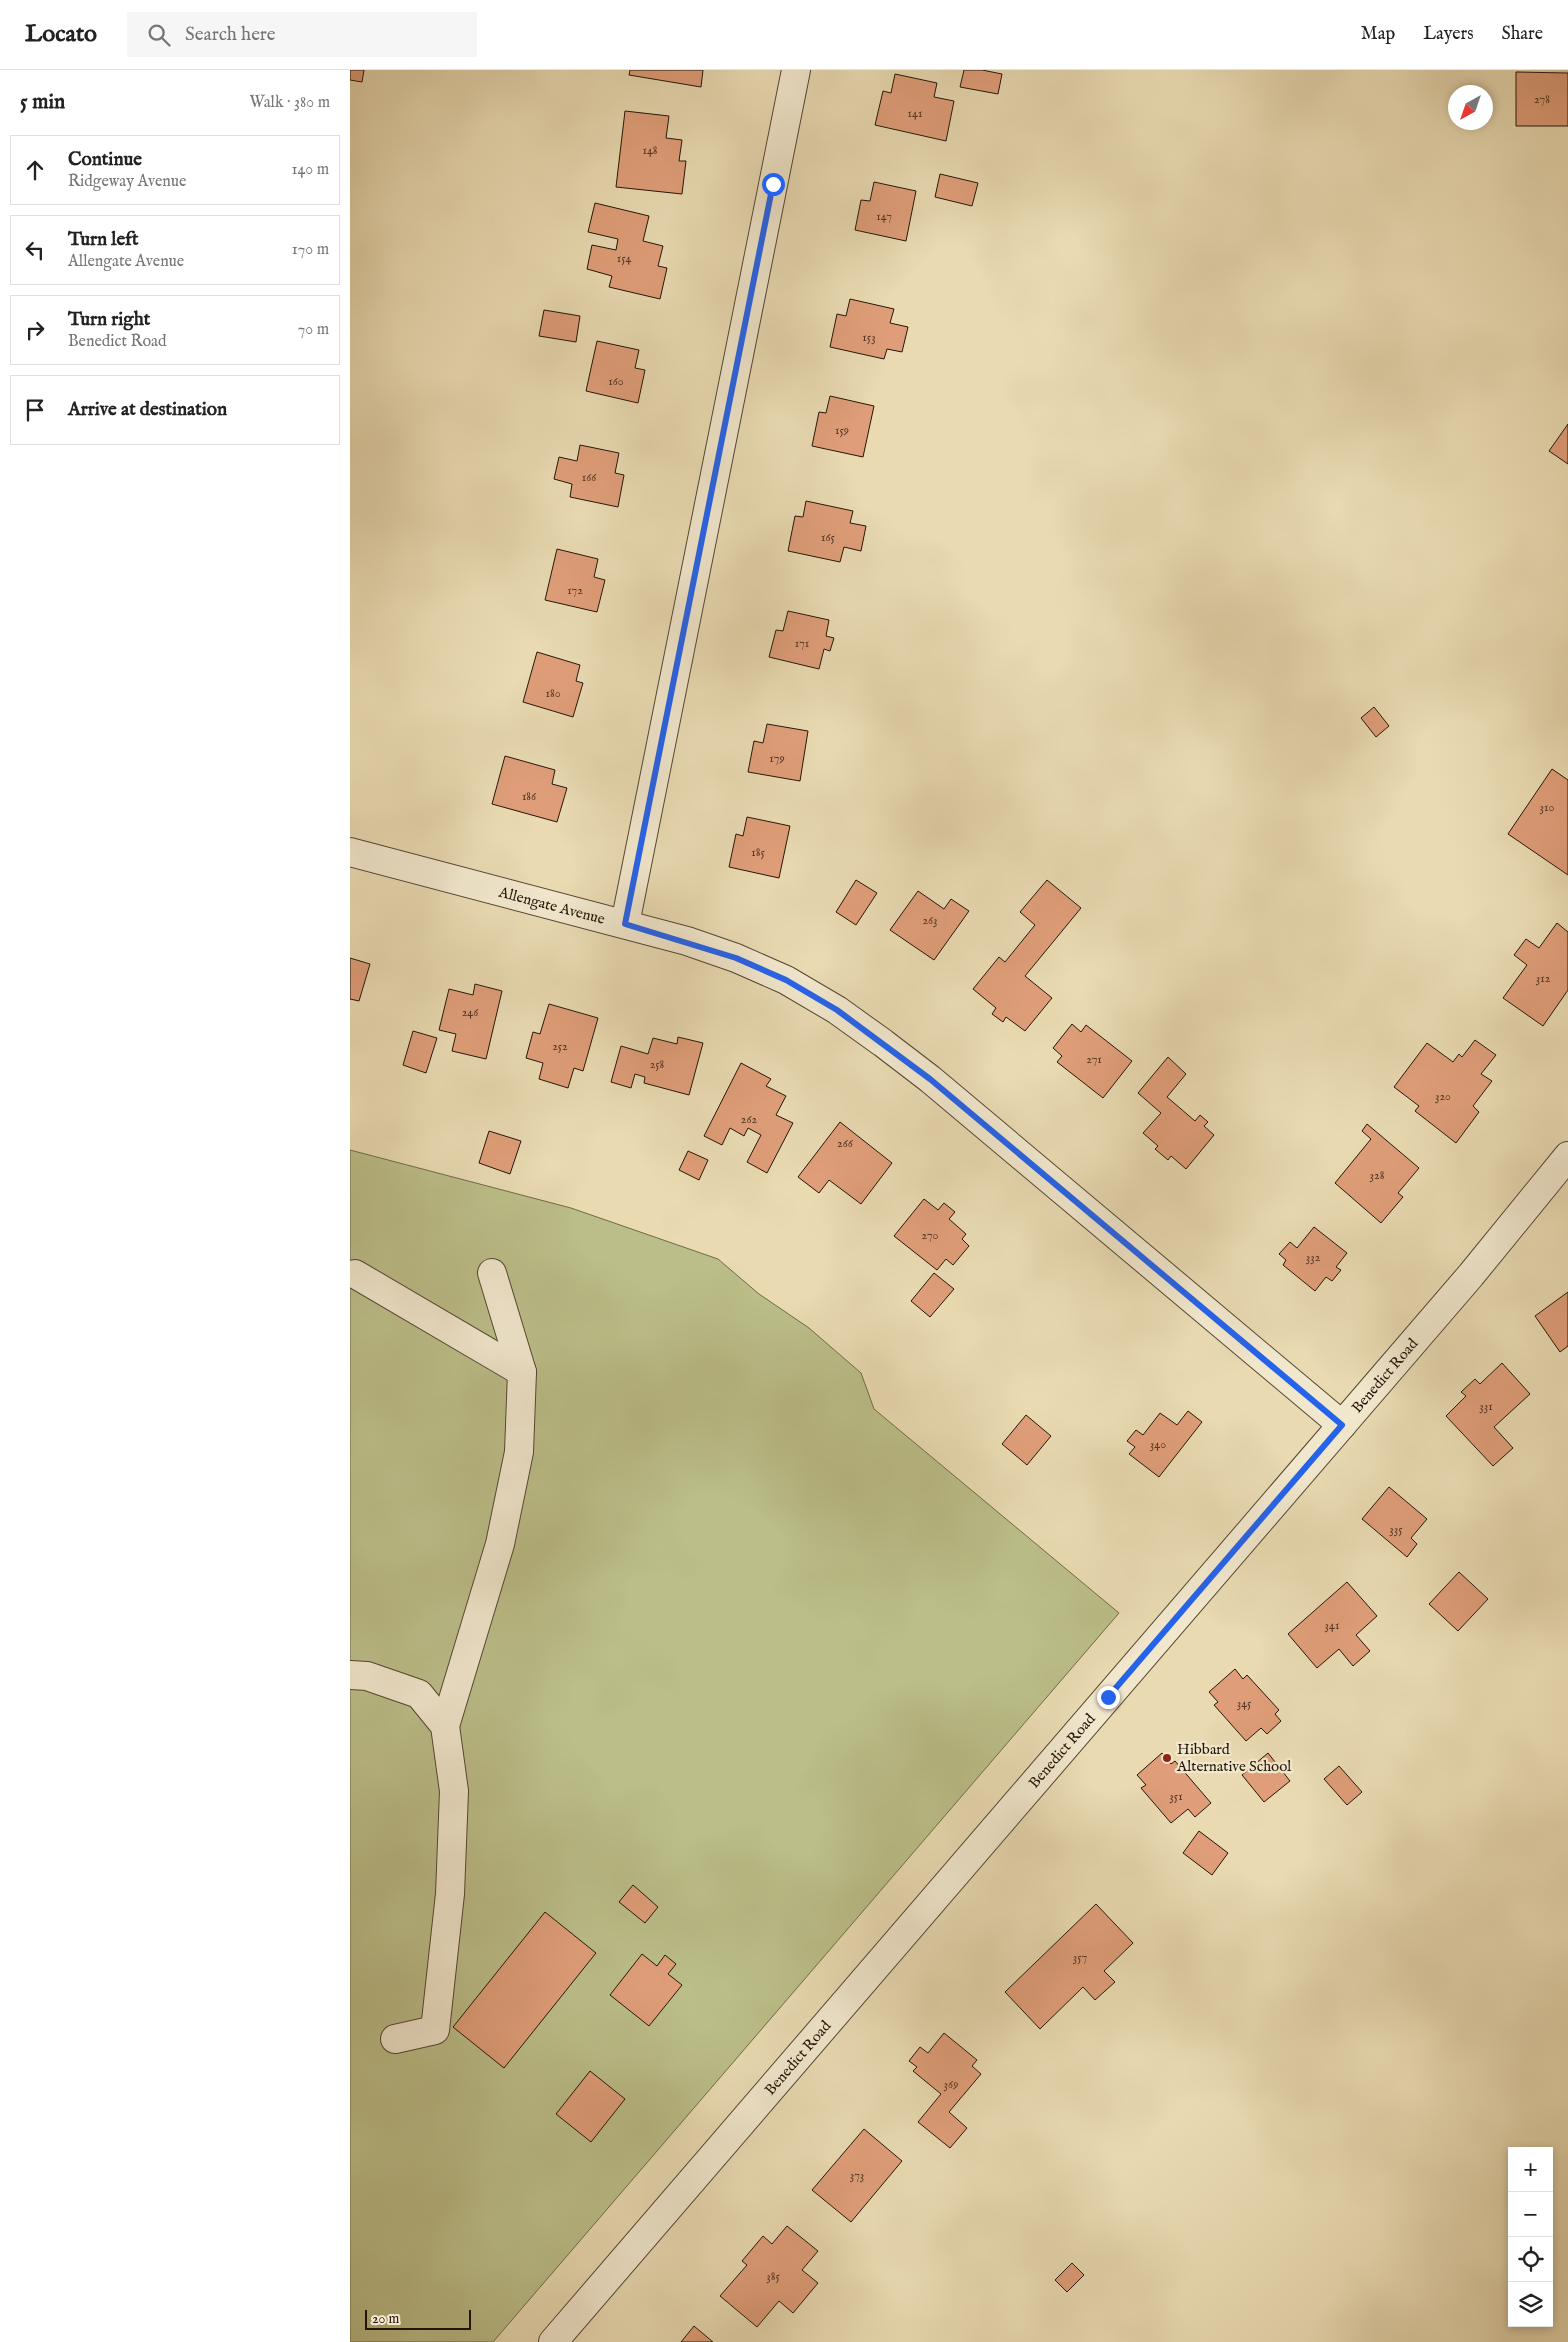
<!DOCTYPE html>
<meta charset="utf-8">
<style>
body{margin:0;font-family:"IM FELL English",serif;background:#f6f6f6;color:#222}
.controls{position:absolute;right:15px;bottom:15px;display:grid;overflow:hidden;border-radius:0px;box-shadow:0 2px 8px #0003}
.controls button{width:45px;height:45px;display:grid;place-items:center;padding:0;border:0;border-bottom:1px solid #e0e0e0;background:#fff;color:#222;font:25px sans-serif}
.compass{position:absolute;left:1098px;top:15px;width:45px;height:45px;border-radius:50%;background:#fff;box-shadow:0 2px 8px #0003;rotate:220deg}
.scale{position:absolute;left:15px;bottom:12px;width:106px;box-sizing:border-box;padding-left:5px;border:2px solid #241508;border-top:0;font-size:14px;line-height:18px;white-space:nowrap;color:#241508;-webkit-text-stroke:4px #f1e7cd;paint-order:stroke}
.stop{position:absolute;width:15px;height:15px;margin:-11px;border:4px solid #2563eb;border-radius:50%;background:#fff}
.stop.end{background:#2563eb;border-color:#fff;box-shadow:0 1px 5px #0008}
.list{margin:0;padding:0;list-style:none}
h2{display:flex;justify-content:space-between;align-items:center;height:65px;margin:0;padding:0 20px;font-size:21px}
h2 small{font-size:16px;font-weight:400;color:#767676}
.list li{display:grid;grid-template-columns:32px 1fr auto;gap:15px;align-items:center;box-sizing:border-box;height:70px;margin:0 10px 10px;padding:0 10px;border:1px solid #e0e0e0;border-radius:0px}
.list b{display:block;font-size:19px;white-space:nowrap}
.list p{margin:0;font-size:16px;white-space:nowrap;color:#767676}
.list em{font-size:16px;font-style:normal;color:#767676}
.icon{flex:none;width:28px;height:28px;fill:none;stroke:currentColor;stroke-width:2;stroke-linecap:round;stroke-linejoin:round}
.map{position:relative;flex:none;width:1218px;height:2272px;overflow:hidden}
header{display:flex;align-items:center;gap:30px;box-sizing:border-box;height:70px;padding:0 25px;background:#fff;border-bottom:1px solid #e0e0e0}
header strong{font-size:24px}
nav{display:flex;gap:28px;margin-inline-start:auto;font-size:18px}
.search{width:350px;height:45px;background:#f6f6f6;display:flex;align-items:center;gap:12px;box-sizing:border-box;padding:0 18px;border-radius:0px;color:#767676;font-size:19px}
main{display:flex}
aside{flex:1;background:#fff}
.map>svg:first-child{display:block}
.green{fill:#bbbe89;stroke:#706a48}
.building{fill:#df9e79;stroke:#241508}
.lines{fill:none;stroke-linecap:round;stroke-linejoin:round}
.minor-casing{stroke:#554632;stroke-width:30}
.minor{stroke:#f1e7cd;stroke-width:28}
.route{stroke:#2563eb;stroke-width:6}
.poi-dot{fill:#8f2418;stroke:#f1e7cd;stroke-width:2}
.labels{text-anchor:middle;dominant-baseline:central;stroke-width:4.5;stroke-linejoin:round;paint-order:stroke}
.number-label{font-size:12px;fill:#533724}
.street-label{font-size:15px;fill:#241508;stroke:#f1e7cd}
.poi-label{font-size:15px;fill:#241508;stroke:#f1e7cd;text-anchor:start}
</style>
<header>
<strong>Locato</strong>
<div class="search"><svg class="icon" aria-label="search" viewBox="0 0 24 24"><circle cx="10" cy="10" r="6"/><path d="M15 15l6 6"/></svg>Search here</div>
<nav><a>Map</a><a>Layers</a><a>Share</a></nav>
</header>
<main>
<aside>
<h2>5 min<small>Walk · 380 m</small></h2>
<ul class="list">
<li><svg class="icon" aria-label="ahead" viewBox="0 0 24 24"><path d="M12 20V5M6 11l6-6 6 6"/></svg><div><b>Continue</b><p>Ridgeway Avenue</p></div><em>140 m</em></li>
<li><svg class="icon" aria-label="left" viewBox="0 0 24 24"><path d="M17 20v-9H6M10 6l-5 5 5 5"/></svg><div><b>Turn left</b><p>Allengate Avenue</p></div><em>170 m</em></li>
<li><svg class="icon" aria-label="right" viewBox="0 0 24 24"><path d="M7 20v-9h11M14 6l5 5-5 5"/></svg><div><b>Turn right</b><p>Benedict Road</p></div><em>70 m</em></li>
<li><svg class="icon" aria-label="arrive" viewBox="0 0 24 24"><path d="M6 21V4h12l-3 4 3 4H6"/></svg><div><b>Arrive at destination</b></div></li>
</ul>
</aside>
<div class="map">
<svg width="1218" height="2272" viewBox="0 0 1218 2272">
<rect width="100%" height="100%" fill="#e9dab2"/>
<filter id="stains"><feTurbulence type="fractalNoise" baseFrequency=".004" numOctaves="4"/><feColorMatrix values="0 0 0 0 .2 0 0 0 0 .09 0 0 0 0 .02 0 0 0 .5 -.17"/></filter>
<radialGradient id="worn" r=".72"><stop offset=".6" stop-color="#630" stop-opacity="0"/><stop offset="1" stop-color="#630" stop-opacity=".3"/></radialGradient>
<path class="green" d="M0,1080L221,1138L368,1189L409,1224L459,1258L511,1303L524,1339L769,1543L143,2272H0Z"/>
<path class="building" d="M0,0H14L12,12L0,10Z
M280,0H353L351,17L279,5Z
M614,0H632L652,4L648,24L610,17Z
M1166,2L1218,3V56H1166Z
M545,4L587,13L584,27L604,31L596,71L525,55L533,21L541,23Z
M275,41L319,46L316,68L332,70L329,91H336L332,124L266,117Z
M590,104L628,113L622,136L585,127Z
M524,112L566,121L556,171L505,160L511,130L520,131Z
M245,133L299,146L293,171L313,176L308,196L317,198L310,229L259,217L262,206L237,199L242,175L266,180L268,169L238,162Z
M500,229L544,239L540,253L558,257L552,282L537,279L534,289L480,277L487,244L496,246Z
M194,240L230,246L226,272L189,266Z
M247,271L289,280L285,298L295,300L288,333L236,321Z
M480,326L524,336L513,387L462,376L469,342L476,343Z
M1218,354V394L1199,381Z
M230,375L269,383L265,403L274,405L268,437L220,427L222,414L204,409L209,387L227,391Z
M456,431L503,441L500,453L516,456L511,481L494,477L490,492L438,481L445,446L453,447Z
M207,479L248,489L244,507L255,510L247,542L195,530Z
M438,541L479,550L476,566L484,568L480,581L474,579L469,599L419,587L426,560L433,561Z
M187,582L230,595L226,611L233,613L223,647L173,632Z
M1024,637L1039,656L1026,667L1011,648Z
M417,654L458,661L450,711L398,702L404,671L413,673Z
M155,686L205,700L202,714L217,718L207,752L142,734Z
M1202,699L1218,710V805L1158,764Z
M397,747L440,756L429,808L379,797L386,764L393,766Z
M506,810L527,823L506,855L486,842Z
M697,810L731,838L675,906L702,928L675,961L656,947L653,952L642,944L646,938L623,919L649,887L655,892L685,855L670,842Z
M568,821L594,839L601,829L619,841L584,890L540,860Z
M1207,853L1218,862V920L1193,956L1153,928L1177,895L1164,885L1176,869L1189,878Z
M0,888L20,894L9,931L0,929Z
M125,914L152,921L136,989L102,981L106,964L89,960L99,919L123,925Z
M199,934L248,948L233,1001L224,998L218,1018L189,1009L193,993L176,988L183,962L190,964Z
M722,954L731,962L736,955L782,991L753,1028L707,992L712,986L703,978Z
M63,961L87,968L76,1003L53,995Z
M328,967L353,973L339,1025L294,1013L295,1007L285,1004L281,1018L261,1012L271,976L298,984L303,968L327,974Z
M1125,970L1146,985L1131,1004L1142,1011L1123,1036L1129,1042L1106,1073L1065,1041L1069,1036L1044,1017L1077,973L1103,992L1109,984L1112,987Z
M818,987L836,1004L817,1027L845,1051L850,1045L858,1052L854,1056L864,1065L836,1099L821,1086L818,1090L805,1079L808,1076L793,1063L811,1043L788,1023Z
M391,993L421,1009L416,1016L436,1026L426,1045L443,1053L417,1103L397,1092L411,1065L398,1058L394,1066L380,1058L372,1075L354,1066Z
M490,1052L542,1093L511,1134L479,1110L469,1123L448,1107Z
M1017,1054L1069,1098L1048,1123L1053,1127L1031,1153L985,1113L1021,1069L1012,1061Z
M139,1061L171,1071L160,1104L129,1093Z
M338,1081L358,1090L349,1110L329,1100Z
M574,1129L588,1140L594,1133L605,1142L599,1149L616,1164L612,1169L619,1176L603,1195L596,1189L587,1200L544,1166Z
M964,1157L997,1183L986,1197L991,1200L982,1211L976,1207L965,1221L933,1195L936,1190L929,1184L940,1172L947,1178Z
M584,1203L604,1219L580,1247L561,1231Z
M1218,1222V1276L1210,1282L1185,1246Z
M1152,1293L1180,1324L1144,1357L1163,1378L1143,1396L1096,1346L1116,1326L1111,1322L1125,1309L1130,1314Z
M838,1341L852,1352L809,1407L779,1384L785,1377L777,1371L786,1360L793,1365L810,1343L827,1355Z
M676,1345L701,1366L677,1395L652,1374Z
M1039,1417L1077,1449L1061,1468L1067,1474L1057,1487L1012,1449Z
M1109,1502L1138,1529L1108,1561L1079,1534Z
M997,1512L1027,1546L1006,1565L1020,1581L1003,1596L989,1579L967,1598L938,1564Z
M885,1599L893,1609L897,1605L929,1640L925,1644L931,1651L917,1664L911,1658L896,1671L864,1635L868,1632L859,1622Z
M812,1683L821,1694L825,1691L861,1733L845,1747L838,1739L821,1753L791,1718L796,1715L787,1705Z
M918,1683L940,1711L914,1732L892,1705Z
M989,1696L1012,1722L997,1735L974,1709Z
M849,1761L878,1783L862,1805L833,1783Z
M283,1815L308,1837L295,1853L269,1832Z
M746,1834L783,1873L754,1901L765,1912L745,1930L733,1917L690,1959L655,1922Z
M195,1842L246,1883L154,1998L103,1957Z
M292,1884L307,1896L315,1885L326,1894L318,1904L332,1915L299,1956L260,1925Z
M594,1963L627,1990L622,1996L631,2004L599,2042L617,2058L600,2078L568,2052L591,2024L563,2001L567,1997L559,1991L570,1977L578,1983Z
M240,2001L275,2029L241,2072L206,2044Z
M514,2059L552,2091L501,2152L462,2120Z
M437,2156L468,2181L452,2200L468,2213L443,2243L429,2231L407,2257L370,2226L397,2195L392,2191L413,2166L422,2174Z
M722,2193L734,2205L717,2222L705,2210Z
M344,2256L363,2272H331Z"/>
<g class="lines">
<g class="minor-casing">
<g id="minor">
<path id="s1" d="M0,782L337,871L386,888L436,910L487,940L533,973L580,1009L992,1355"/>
<path d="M275,854L446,0"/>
<path d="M5,1204L172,1302"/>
<path d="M0,1605L17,1606L69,1624L95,1656L104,1721L100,1824L85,1960L45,1969"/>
<path d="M95,1656L150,1474L169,1382L172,1302L142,1203"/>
<path id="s2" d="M203,2272L1121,1205L1218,1086"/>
</g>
</g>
<use href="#minor" class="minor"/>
</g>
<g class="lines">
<path class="route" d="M423,114L275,854L386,888L436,910L487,940L580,1009L992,1355L758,1627"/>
</g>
<circle class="poi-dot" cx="817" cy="1688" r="5"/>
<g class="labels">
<g class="number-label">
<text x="1192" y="29">278</text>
<text x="565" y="43">141</text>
<text x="300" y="80">148</text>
<text x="534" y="146">147</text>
<text x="274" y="188">154</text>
<text x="519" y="267">153</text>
<text x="266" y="311">160</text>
<text x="492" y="360">159</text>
<text x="239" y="407">166</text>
<text x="478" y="467">165</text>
<text x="225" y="520">172</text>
<text x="452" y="573">171</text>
<text x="203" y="623">180</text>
<text x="427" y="688">179</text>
<text x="179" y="726">186</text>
<text x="1197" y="737">310</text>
<text x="408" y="782">185</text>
<text x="580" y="850">263</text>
<text x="1193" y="908">312</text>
<text x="120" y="942">246</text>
<text x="210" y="976">252</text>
<text x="744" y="989">271</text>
<text x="307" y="994">258</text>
<text x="1093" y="1026">320</text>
<text x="399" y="1049">262</text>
<text x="495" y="1073">266</text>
<text x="1027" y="1105">328</text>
<text x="580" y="1165">270</text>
<text x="963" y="1187">332</text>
<text x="1136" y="1336">331</text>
<text x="808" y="1374">340</text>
<text x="1046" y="1459">335</text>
<text x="982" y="1555">341</text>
<text x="894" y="1633">345</text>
<text x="826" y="1726">351</text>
<text x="730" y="1887">357</text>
<text x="601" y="2014">369</text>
<text x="507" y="2105">373</text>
<text x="423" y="2206">385</text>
</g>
<g class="street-label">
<text stroke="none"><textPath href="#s1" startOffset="209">Allengate Avenue</textPath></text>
<text stroke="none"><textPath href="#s2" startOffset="1275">Benedict Road</textPath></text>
<text stroke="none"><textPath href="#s2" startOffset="780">Benedict Road</textPath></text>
<text stroke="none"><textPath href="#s2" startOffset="375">Benedict Road</textPath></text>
</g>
<g class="poi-label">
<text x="827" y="1679">Hibbard<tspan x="827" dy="17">Alternative School</tspan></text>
</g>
</g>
<rect width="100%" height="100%" filter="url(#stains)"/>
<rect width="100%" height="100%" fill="url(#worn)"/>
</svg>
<div class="controls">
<button>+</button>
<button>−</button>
<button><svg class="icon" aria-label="locate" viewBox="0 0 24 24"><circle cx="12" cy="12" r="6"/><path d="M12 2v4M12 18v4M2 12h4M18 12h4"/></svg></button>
<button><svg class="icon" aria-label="layers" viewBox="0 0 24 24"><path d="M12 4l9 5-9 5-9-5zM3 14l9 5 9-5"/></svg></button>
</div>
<svg class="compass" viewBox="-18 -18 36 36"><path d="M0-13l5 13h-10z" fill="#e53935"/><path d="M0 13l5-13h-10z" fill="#767676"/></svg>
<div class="scale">20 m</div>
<div class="stop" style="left:423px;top:114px"></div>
<div class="stop end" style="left:758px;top:1627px"></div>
</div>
</main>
